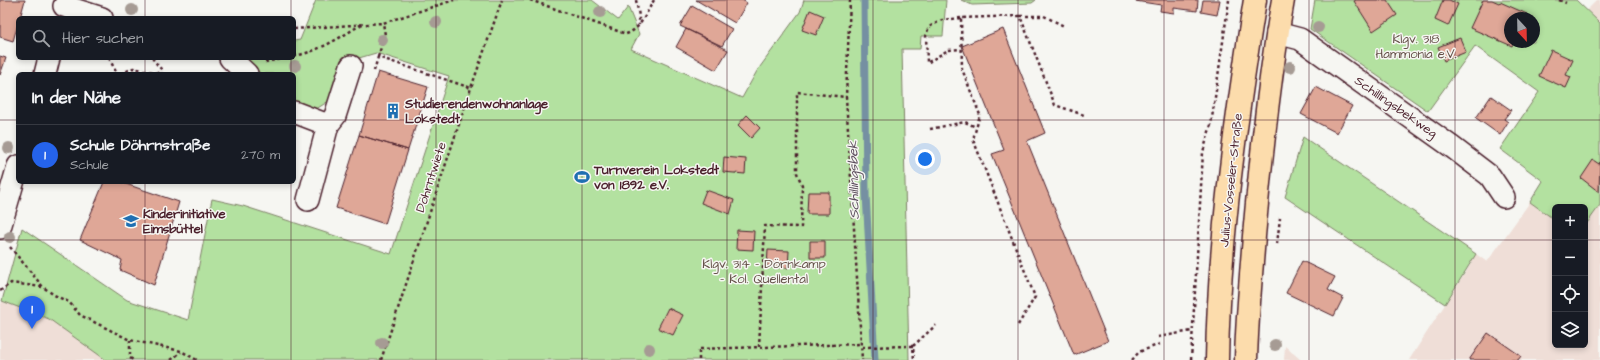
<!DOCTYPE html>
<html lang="de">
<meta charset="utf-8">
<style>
body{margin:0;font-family:"Architects Daughter",sans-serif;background:#20242c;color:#f1f3f6}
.controls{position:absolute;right:12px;bottom:12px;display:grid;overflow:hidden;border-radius:6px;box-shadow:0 2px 6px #0003}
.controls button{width:36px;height:36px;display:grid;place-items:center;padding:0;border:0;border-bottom:1px solid #363941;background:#171b24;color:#f1f3f6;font:20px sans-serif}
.compass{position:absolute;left:1504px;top:12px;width:36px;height:36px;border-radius:50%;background:#171b24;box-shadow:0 2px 6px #0003;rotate:158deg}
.you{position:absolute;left:925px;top:159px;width:14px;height:14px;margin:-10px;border:3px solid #fff;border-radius:50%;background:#1a73e8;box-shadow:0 0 0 6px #1a73e833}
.badge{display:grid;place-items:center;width:26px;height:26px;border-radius:50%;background:#2563eb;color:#fff;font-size:13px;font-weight:700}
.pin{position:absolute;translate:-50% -33px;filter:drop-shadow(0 1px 2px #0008)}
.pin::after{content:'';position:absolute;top:21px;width:14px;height:12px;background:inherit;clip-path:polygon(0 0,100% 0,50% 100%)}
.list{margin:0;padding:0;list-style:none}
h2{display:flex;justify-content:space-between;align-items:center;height:52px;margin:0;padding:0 16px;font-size:17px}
h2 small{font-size:13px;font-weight:400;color:#9ea1a6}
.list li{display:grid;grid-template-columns:26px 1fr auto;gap:12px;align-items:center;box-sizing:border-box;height:60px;padding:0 16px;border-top:1px solid #363941}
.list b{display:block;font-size:15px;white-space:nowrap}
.list p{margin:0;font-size:13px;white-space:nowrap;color:#9ea1a6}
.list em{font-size:13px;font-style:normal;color:#9ea1a6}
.icon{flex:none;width:22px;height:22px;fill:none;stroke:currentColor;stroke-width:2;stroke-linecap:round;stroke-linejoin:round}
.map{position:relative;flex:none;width:1600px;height:360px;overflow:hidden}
.search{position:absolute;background:#171b24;box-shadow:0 2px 6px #0003;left:16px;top:16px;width:280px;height:44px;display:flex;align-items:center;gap:10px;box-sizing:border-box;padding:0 14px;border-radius:6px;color:#9ea1a6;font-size:15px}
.panel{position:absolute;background:#171b24;box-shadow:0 2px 6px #0003;left:16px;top:72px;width:280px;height:112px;border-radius:6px}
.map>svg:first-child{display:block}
.built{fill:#efded7}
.green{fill:#b3e1a0;stroke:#7e8066;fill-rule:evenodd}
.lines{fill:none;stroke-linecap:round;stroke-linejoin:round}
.stream{stroke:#7590a2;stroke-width:7}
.building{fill:#dfa797;stroke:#4a1f2b}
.minor-casing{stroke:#4a1f2b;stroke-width:24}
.major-casing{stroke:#4a1f2b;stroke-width:25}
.path{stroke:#4a1f2b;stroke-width:2.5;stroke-dasharray:3 3;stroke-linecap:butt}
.minor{stroke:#f6f6f2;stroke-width:21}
.major{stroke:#fcdcac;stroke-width:22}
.tree{fill:#a69b94}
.grid{fill:none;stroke:#4a1f2b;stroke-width:1;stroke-opacity:0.55}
.labels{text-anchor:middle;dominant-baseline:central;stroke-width:3;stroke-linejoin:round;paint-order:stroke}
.park-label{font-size:13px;fill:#645048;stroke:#f6f6f2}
.poi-label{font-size:13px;font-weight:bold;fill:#4a1f2b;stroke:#f6f6f2;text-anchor:start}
.street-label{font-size:13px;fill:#4a1f2b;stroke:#f6f6f2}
.water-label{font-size:14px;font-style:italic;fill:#5c4e5d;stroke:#f6f6f2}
</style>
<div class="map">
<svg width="1600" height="360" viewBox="0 0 1600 360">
<rect width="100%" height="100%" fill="#f6f6f2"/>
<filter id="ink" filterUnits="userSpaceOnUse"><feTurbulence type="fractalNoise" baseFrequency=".025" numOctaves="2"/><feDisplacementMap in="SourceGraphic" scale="8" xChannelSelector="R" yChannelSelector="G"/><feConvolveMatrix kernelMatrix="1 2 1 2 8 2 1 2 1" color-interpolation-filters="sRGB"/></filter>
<g filter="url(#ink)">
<path class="built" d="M1597,0H1600V23L1587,10Z
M1530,202L1555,220V345H1585V226L1600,205V360H1409L1466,272L1476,254L1487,262Z
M2,301L49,319L106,360H0V308Z
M1285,346L1301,360H1284Z"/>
<path class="green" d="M316,0H592L618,20L628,7L639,34L631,49L742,98L757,71L800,12L804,0H946L943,36H921L920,49H902L909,360H106L49,319L2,301L22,228L127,300L188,320L212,199L243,206L391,254L449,76L376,53L342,63L332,99L313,111L294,107V74H261L246,58H294V41L300,40Z
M961,0H1036L1032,3L972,5Z
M1315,0H1576L1600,23V205L1585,226V207H1555V220L1530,202L1543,181L1500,149L1539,92L1475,46L1428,111L1310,29ZM1510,18H1534V42H1510Z
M1303,137L1476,254L1445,304L1285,197Z"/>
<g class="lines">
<path class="stream" d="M864,0L866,194L875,360"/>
</g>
<path class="building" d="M0,0H25L20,18H18V24L13,41L0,37Z
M696,0H742L747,3L735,23Z
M1135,0H1198L1197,11L1174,8V13L1160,11L1161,5L1135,1Z
M1203,0H1220L1217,15L1201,12Z
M1356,0H1387L1397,15L1373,31L1354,1Z
M1443,0H1449L1458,4L1448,26L1435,20Z
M1483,0H1492L1499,3L1500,2L1527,14L1525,18H1510V42H1514L1512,46L1470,28Z
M692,6L732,29L722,46L680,26Z
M810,10L824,16L816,35L802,30Z
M686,29L728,50L716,70L676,47Z
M1003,29L1045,133L1027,141L1108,341L1074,355L992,154L1004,150L962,46Z
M1460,38L1466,52L1444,61L1438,47Z
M1551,50L1573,60L1566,75L1571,77L1566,88L1539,76Z
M0,56L6,58L0,75Z
M378,72L428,87L408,150L359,135Z
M1316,87L1352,106L1337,133L1301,114Z
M1491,96L1511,110L1504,119L1508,122L1500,135L1476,118Z
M747,115L760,128L751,138L738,125Z
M359,135L408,150L385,224L336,208Z
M724,157L746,159L745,174L723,172Z
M1593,160L1599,164L1600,162L1599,192L1581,178Z
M104,182H120L179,202L154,285L120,270L122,260L80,240Z
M706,190L734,200L730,214L701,203Z
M808,192H829V214H807Z
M737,230L754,231L753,250L736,249Z
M810,241H825V258H810Z
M768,250L789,251L788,268L767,267Z
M1302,261L1335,277L1328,290L1343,298L1334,316L1286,293Z
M668,308L683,315L673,335L658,328Z
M1488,333L1521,356L1518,360H1469Z"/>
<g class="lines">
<g class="minor-casing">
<path id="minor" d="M64,6L102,18
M1277,33L1300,39L1452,147L1490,176L1504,197
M230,58L247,74
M45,74L49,58
M294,112L328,125L308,200
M328,125L335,116L351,66
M0,228L18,166"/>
</g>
<g class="major-casing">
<path id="major" d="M1217,360C1219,240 1236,119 1255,0
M1246,360C1247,318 1251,277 1254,236C1261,157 1269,78 1283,0"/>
</g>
<path class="path" d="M530,0L626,34C641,29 646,13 654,0
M636,0L639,16V25
M850,0L846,97L862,360
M1559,0L1566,3
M1020,16H1044L1064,26
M961,18L942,20L929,27L926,35L927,63L948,50L961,49
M294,29L383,23L454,0
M294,56C318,52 341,37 362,24
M378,57L385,35L383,23
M109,58L117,74
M152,58L161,69L160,73
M265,62L286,58
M374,71L378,57L471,88
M121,74L133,68L163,74
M930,129L965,122L976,127
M1277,244L1280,218
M10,247L43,287L54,295L69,302L80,315L130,340L181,351L197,360
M0,291L11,283L42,287
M1018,325L1035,297L973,139L980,115L962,69L961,18L1020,16L1055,105L1084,115
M1158,337L1192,331
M130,340V358L133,360
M913,346L936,325
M759,347L765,226L801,227L802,185L797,173V92L846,97
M862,347L913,346L914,360
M171,360L181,352
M381,360L471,88L502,0
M699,360V349L861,344
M1132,360L1139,352L1160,344
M1191,360L1203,152L1211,125L1229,0"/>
<use href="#minor" class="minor"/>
<use href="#major" class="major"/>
</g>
<g class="tree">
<circle cx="132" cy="10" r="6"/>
<circle cx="600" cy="12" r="6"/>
<circle cx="436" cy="22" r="6"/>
<circle cx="1318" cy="27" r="6"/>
<circle cx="382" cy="40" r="6"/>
<circle cx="295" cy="66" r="6"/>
<circle cx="1290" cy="67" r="6"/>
<circle cx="9" cy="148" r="6"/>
<circle cx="10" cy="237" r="6"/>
<circle cx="382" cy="343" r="6"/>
<circle cx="1275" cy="345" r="6"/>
<circle cx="649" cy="349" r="6"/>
</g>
</g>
<path class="grid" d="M145,0V18M291,0V18M436,0V360M582,0V360M727,0V360M873,0V360M1018,0V360M1164,0V360M1309,0V360M1455,0V360M145,58V74M291,58V74M0,120H18M294,120H1600M145,182V360M291,182V360M0,240H1555M1585,240H1600"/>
<defs>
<g id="building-bare" transform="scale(1.2)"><path d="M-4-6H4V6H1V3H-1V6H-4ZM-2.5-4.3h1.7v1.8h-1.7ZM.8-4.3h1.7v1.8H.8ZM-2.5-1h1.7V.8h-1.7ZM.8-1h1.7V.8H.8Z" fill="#1f6fb2" stroke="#f6f6f2" stroke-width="2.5" paint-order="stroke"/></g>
<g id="stadium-bare" transform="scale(1.2)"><path d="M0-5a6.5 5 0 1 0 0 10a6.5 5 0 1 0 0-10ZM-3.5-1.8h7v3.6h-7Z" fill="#1f6fb2" stroke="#f6f6f2" stroke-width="2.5" paint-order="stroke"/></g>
<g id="school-bare" transform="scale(1.2)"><path d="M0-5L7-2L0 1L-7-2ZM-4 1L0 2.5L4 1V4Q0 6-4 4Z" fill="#1f6fb2" stroke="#f6f6f2" stroke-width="2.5" paint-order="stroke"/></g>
</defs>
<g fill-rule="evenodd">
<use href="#building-bare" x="393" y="111"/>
<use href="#stadium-bare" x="582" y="177"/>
<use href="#school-bare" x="131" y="221"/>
</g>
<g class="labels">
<g class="park-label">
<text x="1416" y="39">Klgv. 318<tspan x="1416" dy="15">Hammonia e.V.</tspan></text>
<text x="764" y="264">Klgv. 314 - Dörnkamp<tspan x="764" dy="15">- Kol. Quellental</tspan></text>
</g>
<g class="poi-label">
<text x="405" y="104">Studierendenwohnanlage<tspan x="405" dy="15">Lokstedt</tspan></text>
<text x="594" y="170">Turnverein Lokstedt<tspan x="594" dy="15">von 1892 e.V.</tspan></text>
<text x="143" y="214">Kinderinitiative<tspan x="143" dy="15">Eimsbüttel</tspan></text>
</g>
<g class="street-label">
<text transform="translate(1396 107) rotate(35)">Schillingsbekweg</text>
<text transform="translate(431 177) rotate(-72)">Döhrntwiete</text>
<text transform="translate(1231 180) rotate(-84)">Julius-Vosseler-Straße</text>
</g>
<g class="water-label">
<text transform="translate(854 180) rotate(-91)">Schillingsbek</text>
</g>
</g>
</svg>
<div class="controls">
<button>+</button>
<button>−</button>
<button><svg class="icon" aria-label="locate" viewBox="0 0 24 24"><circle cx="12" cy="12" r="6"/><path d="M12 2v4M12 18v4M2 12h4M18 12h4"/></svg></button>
<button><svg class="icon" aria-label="layers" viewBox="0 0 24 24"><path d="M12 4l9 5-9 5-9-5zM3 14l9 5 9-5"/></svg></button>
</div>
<svg class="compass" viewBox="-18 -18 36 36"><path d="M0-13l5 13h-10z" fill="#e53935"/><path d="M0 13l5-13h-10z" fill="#9ea1a6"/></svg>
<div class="you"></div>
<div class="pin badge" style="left:32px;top:329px">1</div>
<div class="search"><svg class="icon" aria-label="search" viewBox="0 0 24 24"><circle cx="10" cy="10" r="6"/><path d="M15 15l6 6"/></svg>Hier suchen</div>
<section class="panel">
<h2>In der Nähe<small></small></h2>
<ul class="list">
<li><span class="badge">1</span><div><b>Schule Döhrnstraße</b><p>Schule</p></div><em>270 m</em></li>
</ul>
</section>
</div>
